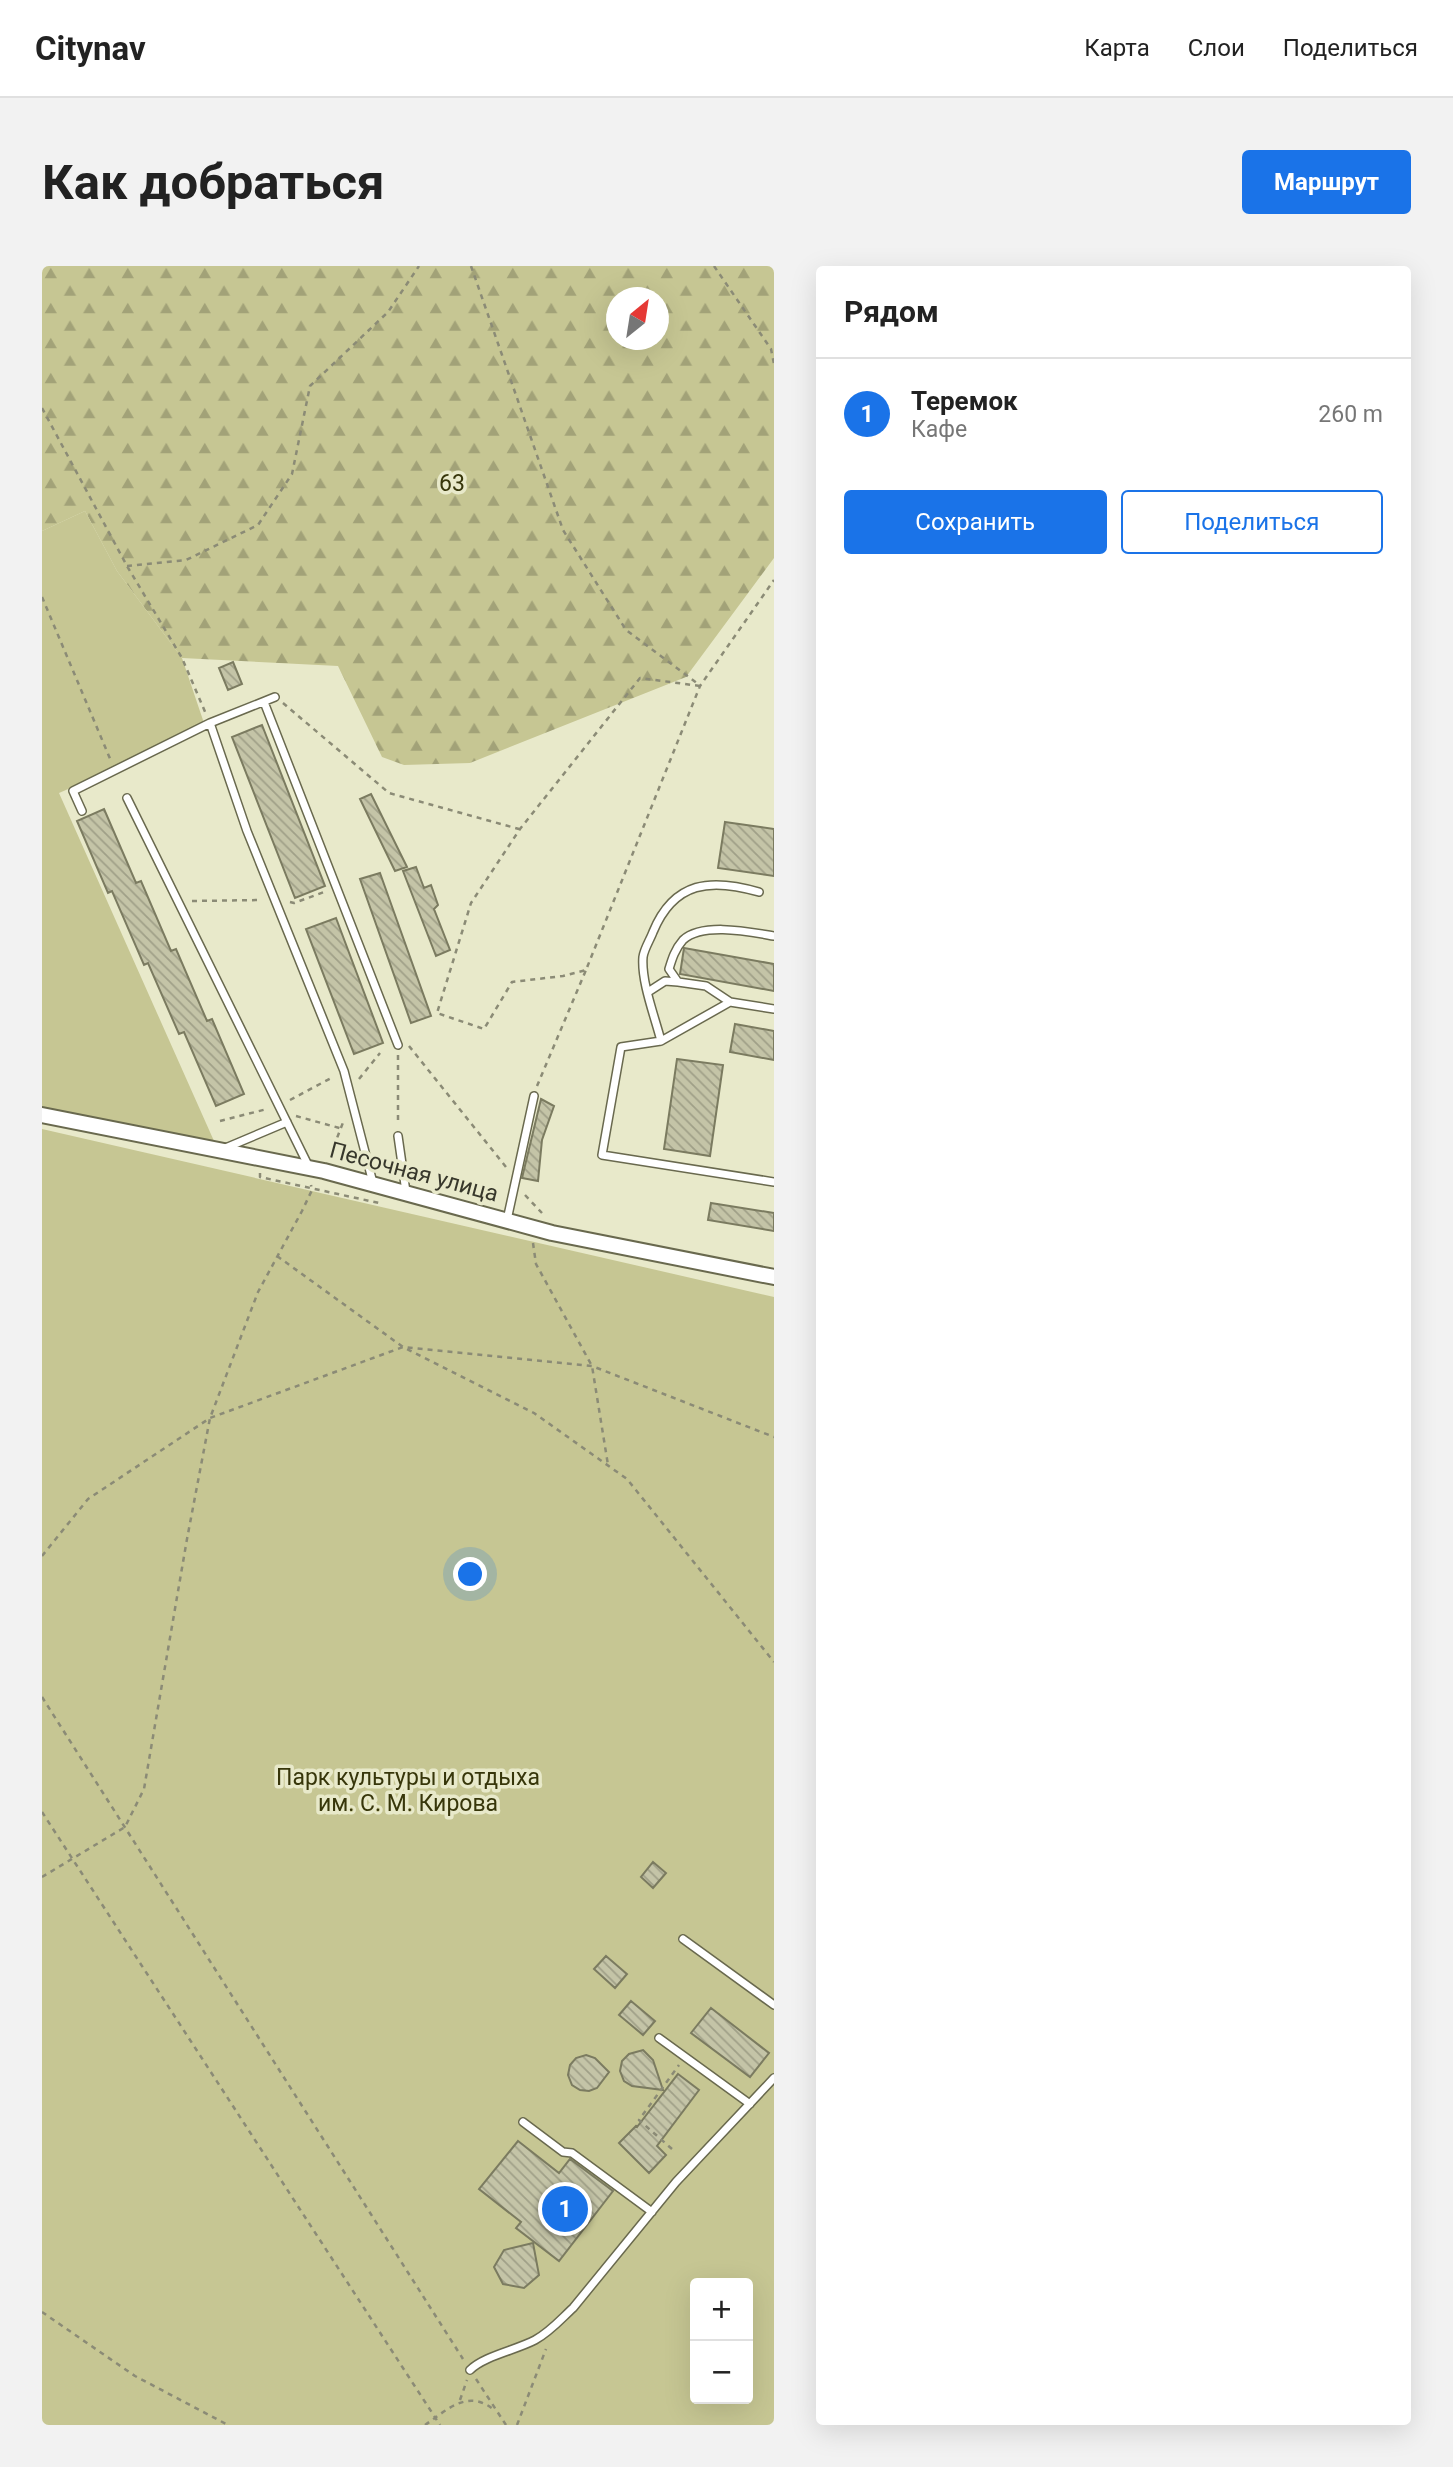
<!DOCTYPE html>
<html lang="ru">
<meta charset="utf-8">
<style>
body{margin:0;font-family:Roboto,sans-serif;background:#f2f2f2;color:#222}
.controls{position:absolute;right:21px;bottom:21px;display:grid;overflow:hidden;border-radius:7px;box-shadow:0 7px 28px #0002}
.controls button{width:63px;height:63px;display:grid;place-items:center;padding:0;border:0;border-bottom:2px solid #e0e0e0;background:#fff;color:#222;font:35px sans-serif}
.compass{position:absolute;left:564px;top:21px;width:63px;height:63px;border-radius:50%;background:#fff;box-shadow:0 7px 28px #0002;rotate:30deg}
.you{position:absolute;left:429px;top:1309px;width:24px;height:24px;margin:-18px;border:5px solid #fff;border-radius:50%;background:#1a73e8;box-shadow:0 0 0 10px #1a73e833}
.badge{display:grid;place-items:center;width:46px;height:46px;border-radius:50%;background:#1a73e8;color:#fff;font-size:23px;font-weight:700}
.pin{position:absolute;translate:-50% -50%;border:4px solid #fff;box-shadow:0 2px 7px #0006}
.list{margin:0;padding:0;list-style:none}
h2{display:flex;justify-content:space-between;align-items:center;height:91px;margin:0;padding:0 28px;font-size:30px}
h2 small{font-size:23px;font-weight:400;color:#767676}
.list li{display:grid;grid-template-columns:46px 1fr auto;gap:21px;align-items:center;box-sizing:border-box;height:112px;padding:0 28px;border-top:2px solid #e0e0e0}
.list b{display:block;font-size:26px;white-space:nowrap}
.list p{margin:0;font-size:23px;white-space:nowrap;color:#767676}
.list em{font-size:23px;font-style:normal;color:#767676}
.actions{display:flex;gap:14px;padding:21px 28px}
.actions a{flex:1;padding:16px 0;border:2px solid #1a73e8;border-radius:7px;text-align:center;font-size:24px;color:#1a73e8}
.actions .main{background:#1a73e8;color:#fff}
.map{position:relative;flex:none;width:732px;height:2159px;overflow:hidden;border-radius:7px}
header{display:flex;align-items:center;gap:42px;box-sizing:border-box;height:98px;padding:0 35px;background:#fff;border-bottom:2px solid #e0e0e0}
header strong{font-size:33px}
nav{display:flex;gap:38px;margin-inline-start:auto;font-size:24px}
.intro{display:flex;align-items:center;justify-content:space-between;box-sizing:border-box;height:168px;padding:0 42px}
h1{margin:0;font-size:49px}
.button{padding:18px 32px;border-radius:7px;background:#1a73e8;color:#fff;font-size:24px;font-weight:700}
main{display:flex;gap:42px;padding:0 42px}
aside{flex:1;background:#fff;border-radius:7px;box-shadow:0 7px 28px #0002}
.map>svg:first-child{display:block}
.forest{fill:url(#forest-firs);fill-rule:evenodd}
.green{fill:#c6c693;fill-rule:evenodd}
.building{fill:url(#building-back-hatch);stroke:#7b7b60;stroke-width:2}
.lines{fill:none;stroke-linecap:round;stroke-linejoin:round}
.service-casing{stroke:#69694e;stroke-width:10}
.minor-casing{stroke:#69694e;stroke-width:18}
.path{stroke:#8b8b76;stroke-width:2.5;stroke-dasharray:5 5;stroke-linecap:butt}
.service{stroke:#fff;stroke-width:7}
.minor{stroke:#fff;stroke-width:14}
.labels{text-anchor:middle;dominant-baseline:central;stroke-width:7;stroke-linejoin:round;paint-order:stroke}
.park-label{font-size:23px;fill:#37360a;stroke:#e8e9ca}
.street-label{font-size:23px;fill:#37372b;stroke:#e8e9ca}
</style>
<header>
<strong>Citynav</strong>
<nav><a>Карта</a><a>Слои</a><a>Поделиться</a></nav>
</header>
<div class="intro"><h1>Как добраться</h1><a class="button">Маршрут</a></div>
<main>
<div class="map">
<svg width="732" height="2159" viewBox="0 0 732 2159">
<defs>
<pattern id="forest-firs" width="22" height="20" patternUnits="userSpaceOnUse" patternTransform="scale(1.75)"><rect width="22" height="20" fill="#c6c693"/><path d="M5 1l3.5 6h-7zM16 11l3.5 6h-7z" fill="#a2a278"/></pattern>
<pattern id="building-back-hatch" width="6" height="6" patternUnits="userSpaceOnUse" patternTransform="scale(1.75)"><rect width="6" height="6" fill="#c4c4a7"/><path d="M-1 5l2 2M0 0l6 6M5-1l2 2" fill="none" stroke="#a0a088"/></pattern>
</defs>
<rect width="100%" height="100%" fill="#e8e9ca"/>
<path class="forest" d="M0,0H732V292L644,411L428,497L362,499L340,491L296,400L140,392L75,305L43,245L0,265ZM575,32H617V74H575Z"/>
<path class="green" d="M43,245L75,305L140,392L164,463L17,527L172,875L0,843V265Z
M0,863L732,1031V2159H0ZM653,2017H706V2133H653Z"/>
<path class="building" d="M191,396L200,418L186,424L177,402Z
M220,459L283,620L253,632L190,471Z
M329,528L365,601L353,605L318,533Z
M62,543L94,617L99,615L129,685L134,683L165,755L170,753L202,828L174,840L142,766L137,768L106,697L102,699L70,625L66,627L35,555Z
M683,556L732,563V610L676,602Z
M374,601L382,622L389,619L396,639L392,643L408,684L394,690L361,605Z
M338,607L389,750L369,757L318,613Z
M294,652L341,777L312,788L264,663Z
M642,682L732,698V725L638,708Z
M693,758L732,765V794L688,786Z
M635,793L681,799L668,890L622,883Z
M499,833L512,840L500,874L496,915L480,912Z
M669,937L732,947V965L666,954Z
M611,1596L624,1607L611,1622L599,1611Z
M564,1690L585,1708L573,1722L552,1703Z
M589,1735L613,1755L601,1769L577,1749Z
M669,1742L727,1787L708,1811L649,1767Z
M601,1784L611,1794L621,1824L590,1820L582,1815L578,1805L580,1795L587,1788Z
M544,1789L553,1792L567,1806L555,1822L547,1825L538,1824L530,1819L526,1809L528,1799L534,1792Z
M636,1808L657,1824L615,1880L624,1889L607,1907L577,1877L594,1860L595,1861Z
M476,1875L517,1907L528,1893L571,1925L517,1995L474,1962L479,1956L437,1923Z
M491,1977L497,2009L482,2022L461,2018L452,2001L462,1984Z"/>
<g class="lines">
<g class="service-casing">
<path id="service" d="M222,436L356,779
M168,457L205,565L302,805L331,917
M85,532L267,901
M40,545L31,525L168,457L233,431
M717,626C669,612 632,615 611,666C608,674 602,683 601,691C599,716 613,751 619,775L579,781L560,889L732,916
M606,726L623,715L636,716
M688,736L664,720L636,716L627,703C630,693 633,683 641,674C661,656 708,666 732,670
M619,775L688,736L732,743
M356,870L364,926
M181,883L245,856
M465,954L492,830
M641,1673L732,1739
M617,1772L708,1838
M481,1856L521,1886L530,1887L610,1946
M428,2104C442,2090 474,2084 493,2074C508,2066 519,2053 531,2042L634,1916L732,1812"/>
</g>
<g class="minor-casing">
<path id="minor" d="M0,849L282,905L510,967L732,1011"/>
</g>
<path class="path" d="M429,0L521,264L584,364L656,418
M672,0L729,83L732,98
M0,142L85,300L140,392L164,448
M85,300L144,294L216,259L250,208L268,120L346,46L377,0
M0,331L69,495
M658,420L598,412L478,563L429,637L395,747L442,763L470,716L521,710L544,704L658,420L732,314
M241,437L347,527L477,563
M150,635L220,634
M248,636L252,637L285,625
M367,780L464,901
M356,789V859
M317,813L338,787
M495,820L544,704
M248,834L291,811
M254,850L301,863
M178,855L225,843
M288,890L302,854
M218,907V911L337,937
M483,929L500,947
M491,977L494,998L550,1100L566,1199
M235,990L361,1081L492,1147L585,1213L732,1396
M0,1290L46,1233L168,1152L361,1081L550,1100L732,1171
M0,1431L421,2093
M0,1546L398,2159
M0,1611L83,1561L102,1523L145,1273L168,1152L216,1026L260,945L270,924L269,919
M630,1883L597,1854L637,1799
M0,2046L93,2110L186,2159
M434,2113L464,2159
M418,2134L425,2114
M383,2159C405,2144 425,2123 451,2143
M475,2159L504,2083"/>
<use href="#service" class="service"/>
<use href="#minor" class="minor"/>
</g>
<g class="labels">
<g class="park-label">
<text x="410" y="217">63</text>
<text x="366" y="1511">Парк культуры и отдыха<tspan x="366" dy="26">им. С. М. Кирова</tspan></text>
</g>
<g class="street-label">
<text transform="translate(372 906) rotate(15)">Песочная улица</text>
</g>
</g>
</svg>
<div class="controls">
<button>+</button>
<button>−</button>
</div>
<svg class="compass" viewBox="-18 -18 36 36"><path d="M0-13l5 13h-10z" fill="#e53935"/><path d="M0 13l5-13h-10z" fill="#767676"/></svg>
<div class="you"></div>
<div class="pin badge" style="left:523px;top:1943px">1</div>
</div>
<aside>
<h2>Рядом<small></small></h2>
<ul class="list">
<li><span class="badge">1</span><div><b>Теремок</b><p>Кафе</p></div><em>260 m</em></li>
</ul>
<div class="actions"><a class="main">Сохранить</a><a>Поделиться</a></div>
</aside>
</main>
